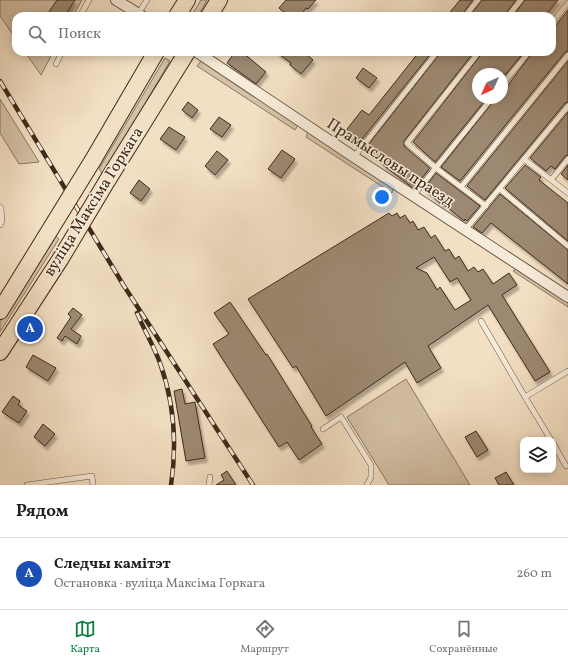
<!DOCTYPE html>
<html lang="ru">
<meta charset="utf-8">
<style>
body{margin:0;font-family:Vollkorn,serif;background:#f6f6f6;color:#202124}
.controls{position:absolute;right:12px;bottom:12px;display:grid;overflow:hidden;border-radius:8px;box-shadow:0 2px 10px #0003}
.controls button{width:36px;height:36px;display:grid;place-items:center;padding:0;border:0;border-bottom:1px solid #e0e0e0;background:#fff;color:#202124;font:20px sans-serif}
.compass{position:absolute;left:472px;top:68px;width:36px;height:36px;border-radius:50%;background:#fff;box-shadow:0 2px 10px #0003;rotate:225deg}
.you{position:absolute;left:382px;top:197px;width:14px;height:14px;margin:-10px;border:3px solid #fff;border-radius:50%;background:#1a73e8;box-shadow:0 0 0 6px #1a73e833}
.badge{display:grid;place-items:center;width:26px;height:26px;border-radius:50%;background:#0b8043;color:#fff;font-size:13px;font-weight:700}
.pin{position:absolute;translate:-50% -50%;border:2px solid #fff;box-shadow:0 1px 4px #0006}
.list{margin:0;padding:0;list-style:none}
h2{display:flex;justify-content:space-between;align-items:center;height:52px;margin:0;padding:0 16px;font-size:17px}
h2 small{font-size:13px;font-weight:400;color:#757577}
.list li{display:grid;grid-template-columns:26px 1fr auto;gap:12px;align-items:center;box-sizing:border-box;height:72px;padding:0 16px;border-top:1px solid #e0e0e0}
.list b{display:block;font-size:15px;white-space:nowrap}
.list p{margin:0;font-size:13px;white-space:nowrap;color:#757577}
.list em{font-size:13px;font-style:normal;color:#757577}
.icon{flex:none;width:22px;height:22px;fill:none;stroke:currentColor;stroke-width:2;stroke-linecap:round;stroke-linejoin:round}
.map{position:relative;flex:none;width:568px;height:485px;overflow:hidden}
.search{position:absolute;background:#fff;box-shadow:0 2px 10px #0003;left:12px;right:12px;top:12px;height:44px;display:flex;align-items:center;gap:10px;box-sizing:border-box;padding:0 14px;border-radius:12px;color:#757577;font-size:15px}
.sheet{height:124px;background:#fff}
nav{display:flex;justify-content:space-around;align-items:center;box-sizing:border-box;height:56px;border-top:1px solid #e0e0e0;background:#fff;font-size:11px;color:#757577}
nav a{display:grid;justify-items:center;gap:2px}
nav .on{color:#0b8043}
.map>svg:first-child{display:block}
.green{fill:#d4c1a7;stroke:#8a7660}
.building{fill:#9d8972;stroke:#3f2a19;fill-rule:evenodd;filter:url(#shadow)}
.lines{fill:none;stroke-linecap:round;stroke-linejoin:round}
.service-casing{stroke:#6c5844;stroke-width:6}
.minor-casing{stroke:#6c5844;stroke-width:12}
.primary-casing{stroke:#3f2a19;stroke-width:18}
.service{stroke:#f7ebd9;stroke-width:5}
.minor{stroke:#f7ebd9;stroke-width:10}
.primary{stroke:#f3e0c4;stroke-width:16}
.rail-casing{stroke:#3f2a19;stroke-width:4.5}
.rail{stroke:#f7ebd9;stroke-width:3;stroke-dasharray:9;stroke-linecap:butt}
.primary-bridge-casing{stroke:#3f2a19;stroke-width:18;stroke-linecap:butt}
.primary-bridge{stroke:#f3e0c4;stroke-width:16}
.labels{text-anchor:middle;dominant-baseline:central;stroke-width:3;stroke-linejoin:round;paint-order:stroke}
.street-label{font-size:16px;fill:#3f2a19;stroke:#f7ebd9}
</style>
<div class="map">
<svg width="568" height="485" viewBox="0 0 568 485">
<defs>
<filter id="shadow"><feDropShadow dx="2.5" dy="4" stdDeviation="1" flood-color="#0004"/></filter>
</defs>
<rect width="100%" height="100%" fill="#f3e0c4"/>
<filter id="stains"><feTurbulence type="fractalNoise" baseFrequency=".005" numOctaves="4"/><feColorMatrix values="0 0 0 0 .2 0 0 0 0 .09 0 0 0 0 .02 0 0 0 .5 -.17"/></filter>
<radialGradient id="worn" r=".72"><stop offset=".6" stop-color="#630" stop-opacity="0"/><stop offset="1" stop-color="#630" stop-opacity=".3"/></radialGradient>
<path class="green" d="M0,0H82L73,16H16V39L0,16Z
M201,0H207L198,16H191Z
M25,52H53L41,75Z
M165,58L170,61L103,175L99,169Z
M201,61L298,125L295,130L197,66Z
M0,99L39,162L19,164L0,133Z
M308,132L391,186L393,189L392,193L306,137Z
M55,235L59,239L0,332V322Z
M517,268L568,301V307L513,271Z
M406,379L470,485H389L347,417Z"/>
<path class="building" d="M57,0H75L65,16H46Z
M286,0H316L308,9L306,8L300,16H288L279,8Z
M460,0H473L461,16H447Z
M482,0H516L504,16H470Z
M525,0H558L545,16H513Z
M568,10V51L565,52L460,181L441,167L496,98H502V93L533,52H552V30Z
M235,52H242L266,72L256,84L227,63Z
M276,52H304L313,60L301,74L290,65L291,63Z
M419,52H432L358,144L344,133L362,110L369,115Z
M441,52H474L404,141V146L430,168L417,184L416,183L413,188L383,165L384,164L365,149Z
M483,52H524L506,74H478V98H487L435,162L413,142Z
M568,61V102L565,103L485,200L467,186Z
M363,68L377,78L369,88L356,78Z
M188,102L198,110L192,118L182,110Z
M568,112V155L565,156L555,169L551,166L546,171L530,158Z
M219,117L231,125L222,137L210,129Z
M169,127L185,137L176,150L160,139Z
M282,150L295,159L281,178L268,169Z
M217,151L228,160L215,175L205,166Z
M525,165L541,177L539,180L568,203V241L505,188Z
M568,165V180L561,174Z
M436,173L480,206L467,221L465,219L464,221L442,203L441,204L424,189Z
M139,180L150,189L141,201L130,193Z
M500,194L568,250V284L491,223L482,233L473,227Z
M389,213L392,216L397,213L400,218L405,215L410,223L413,221L418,230L424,227L431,238L435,235L445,251L449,249L455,259L459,256L468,271L474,267L478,272L483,269L493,284L509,273L517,285L502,295L550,372L535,381L488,305L428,346L441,368L417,383L405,362L326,416L296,366L293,368L248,299ZM434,257L450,282L457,278L471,300L455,310L440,287L437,290L427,273L416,268Z
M230,302L266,355L267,354L312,426L311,427L322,444L299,460L287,442L279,447L213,344L229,334L214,313Z
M73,308L82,315L71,329L81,336L77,344L65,336L62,341L57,338L71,317L68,314Z
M33,355L56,368L48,381L26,367Z
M182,389L185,404L195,402L205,458L186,461L174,391Z
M13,396L20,401L18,405L27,411L19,423L2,412Z
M43,424L55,434L45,446L34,437Z
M476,431L488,450L477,457L465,437Z
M227,471L236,485H216L224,480L221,475Z
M506,472L514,485H499L495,478Z"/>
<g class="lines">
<g class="service-casing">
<path id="service" d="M138,14L147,0
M80,16L89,0
M465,16L478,0
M508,16L521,0
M552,23L568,3
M479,52L407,143L436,168L486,206
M56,64L62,52
M502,85L529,52
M354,157L437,52
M524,159L568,193
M551,180L568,159
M461,187L568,55
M500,189L568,246
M413,196L492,98
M0,207L1,208L2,221L0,225
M465,230L568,106
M481,321L525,397
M323,429L341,417L371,465V477L367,485
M551,440L525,397L568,371
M553,443L566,466
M27,485L92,476L93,485
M209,485L210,477"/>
</g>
<g class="minor-casing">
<path id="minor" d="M116,0L142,16
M197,52L354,157L568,297"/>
</g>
<g class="primary-casing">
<path id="primary" d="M177,16L187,0
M209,16L219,0
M93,160L156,52
M107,181L187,52
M0,311L45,238
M0,352L61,258"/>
</g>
<use href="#service" class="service"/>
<use href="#minor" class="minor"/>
<use href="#primary" class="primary"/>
<g class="rail-casing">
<path id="rail" d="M0,81L124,286L253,485
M137,313C144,330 154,346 160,363C174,402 177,445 171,485"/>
</g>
<use href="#rail" class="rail"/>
<g class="primary-bridge-casing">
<path id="primary-bridge" d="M45,238L93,160
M61,258L107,181"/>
</g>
<use href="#primary-bridge" class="primary-bridge"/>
</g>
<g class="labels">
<g class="street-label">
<text transform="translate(390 163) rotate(33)">Прамысловы праезд</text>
<text transform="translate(94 202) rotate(-58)">вуліца Максіма Горкага</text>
</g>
</g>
<rect width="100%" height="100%" filter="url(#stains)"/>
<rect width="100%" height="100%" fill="url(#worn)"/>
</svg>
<div class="controls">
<button><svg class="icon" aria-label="layers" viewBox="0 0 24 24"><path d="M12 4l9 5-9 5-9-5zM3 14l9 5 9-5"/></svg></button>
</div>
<svg class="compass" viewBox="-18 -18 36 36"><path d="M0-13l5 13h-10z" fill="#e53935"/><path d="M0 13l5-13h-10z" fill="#757577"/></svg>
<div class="you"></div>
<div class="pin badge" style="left:30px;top:329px;background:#1a4fb4">A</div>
<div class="search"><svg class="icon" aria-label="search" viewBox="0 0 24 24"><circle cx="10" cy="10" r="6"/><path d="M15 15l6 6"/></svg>Поиск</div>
</div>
<section class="sheet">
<h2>Рядом<small></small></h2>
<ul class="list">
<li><span class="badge" style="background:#1a4fb4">A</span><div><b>Следчы камітэт</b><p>Остановка · вуліца Максіма Горкага</p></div><em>260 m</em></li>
</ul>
</section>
<nav>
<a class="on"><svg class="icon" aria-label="map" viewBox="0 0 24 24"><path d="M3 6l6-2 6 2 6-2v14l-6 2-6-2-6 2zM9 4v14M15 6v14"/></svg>Карта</a>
<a><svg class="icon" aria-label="directions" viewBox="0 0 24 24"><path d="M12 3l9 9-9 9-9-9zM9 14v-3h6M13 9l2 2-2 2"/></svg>Маршрут</a>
<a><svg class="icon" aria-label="saved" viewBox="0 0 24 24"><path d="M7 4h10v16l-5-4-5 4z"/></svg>Сохранённые</a>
</nav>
